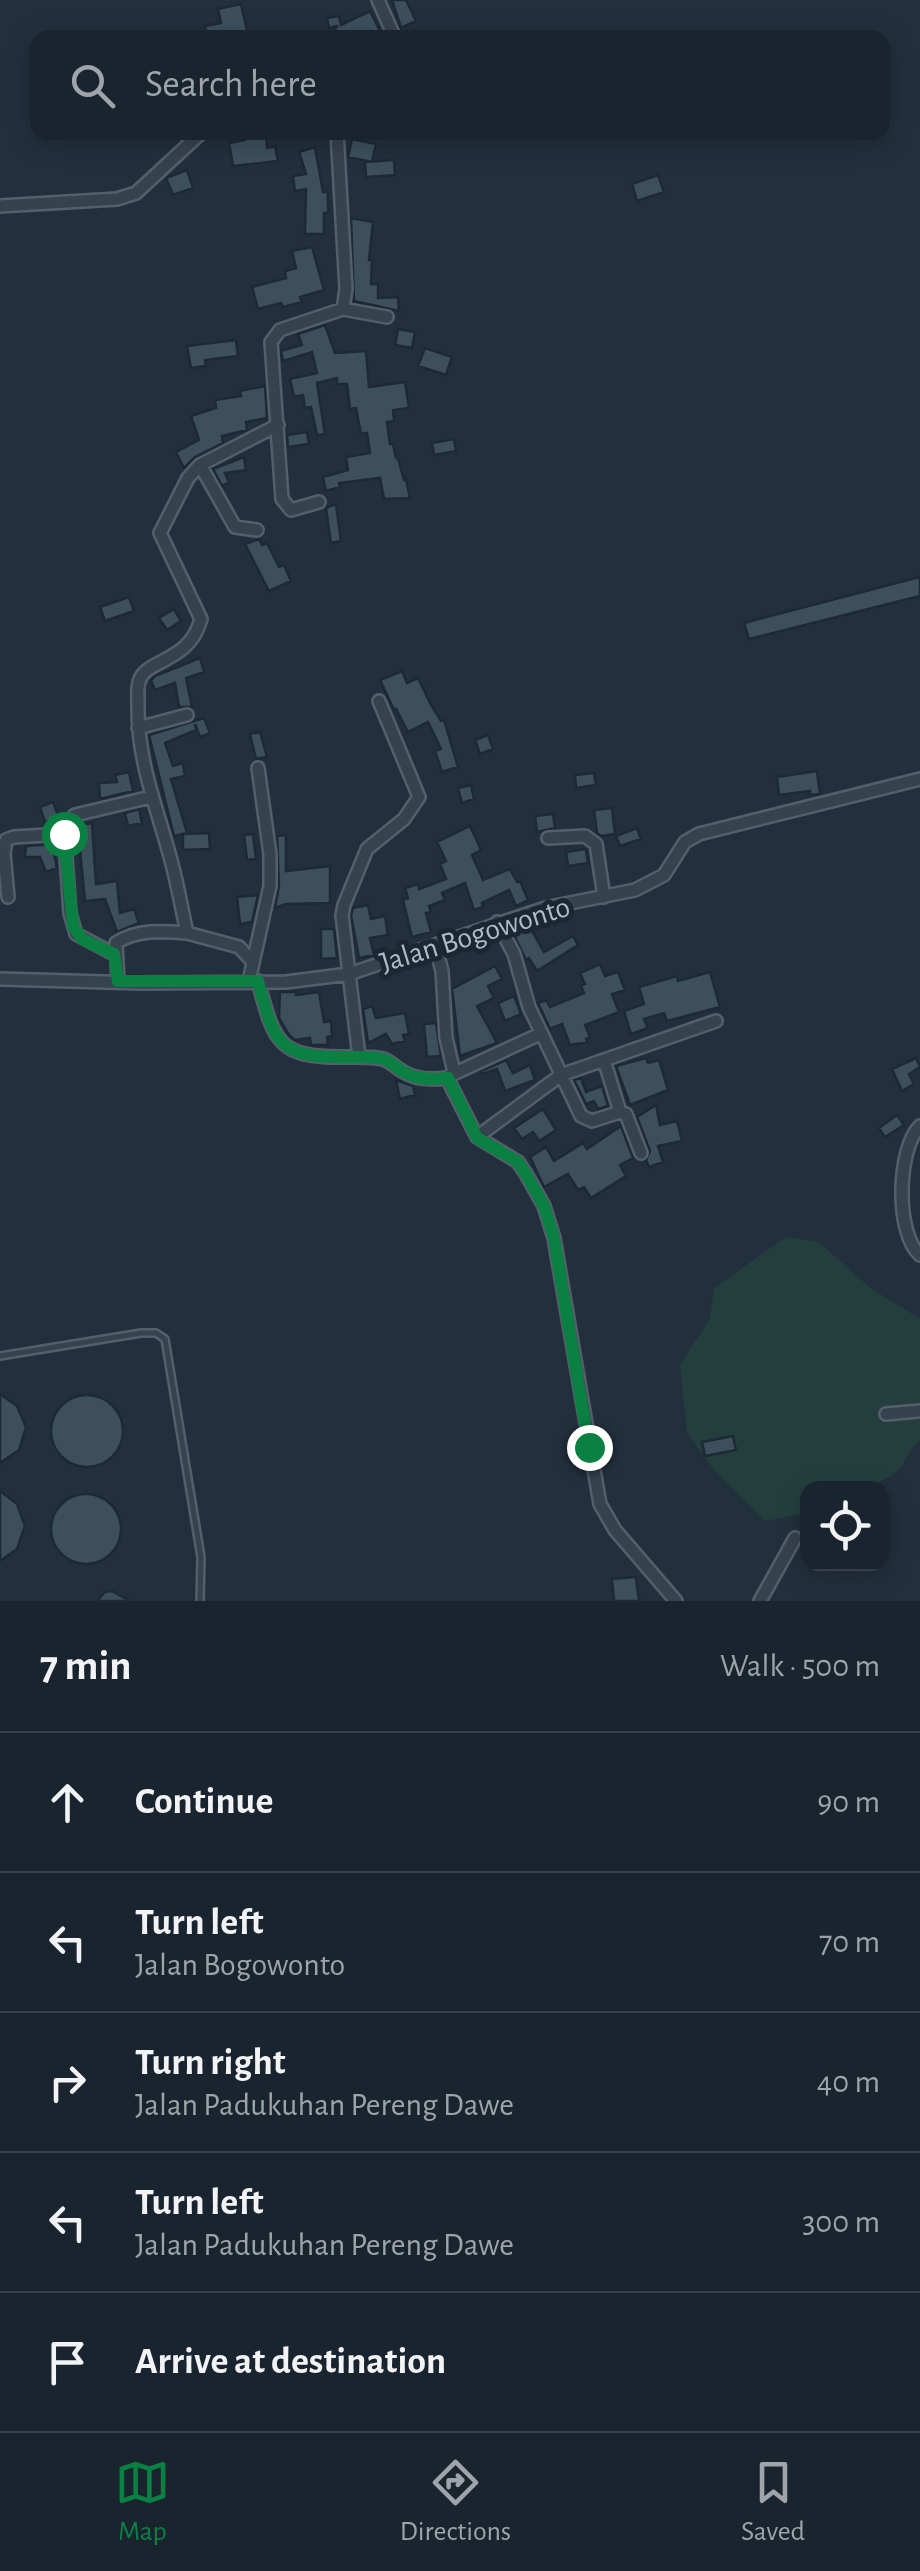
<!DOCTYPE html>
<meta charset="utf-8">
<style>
body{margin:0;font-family:"Alegreya Sans",sans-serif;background:#27303a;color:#f1f3f6}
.controls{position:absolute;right:30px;bottom:30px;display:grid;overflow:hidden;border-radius:20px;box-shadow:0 5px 25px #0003}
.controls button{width:90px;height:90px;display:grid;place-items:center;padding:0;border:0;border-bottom:2px solid #38414a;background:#1a242e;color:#f1f3f6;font:50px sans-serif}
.stop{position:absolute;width:30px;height:30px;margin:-22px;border:8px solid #0b8043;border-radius:50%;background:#fff}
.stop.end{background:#0b8043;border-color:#fff;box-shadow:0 2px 10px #0008}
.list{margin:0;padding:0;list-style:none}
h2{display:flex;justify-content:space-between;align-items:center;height:130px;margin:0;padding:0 40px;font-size:42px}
h2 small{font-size:32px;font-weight:400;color:#9fa4aa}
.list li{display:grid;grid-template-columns:65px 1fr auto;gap:30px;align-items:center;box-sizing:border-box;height:140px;padding:0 40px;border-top:2px solid #38414a}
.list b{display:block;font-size:38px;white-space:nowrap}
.list p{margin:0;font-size:32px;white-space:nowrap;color:#9fa4aa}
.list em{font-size:32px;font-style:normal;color:#9fa4aa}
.icon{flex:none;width:55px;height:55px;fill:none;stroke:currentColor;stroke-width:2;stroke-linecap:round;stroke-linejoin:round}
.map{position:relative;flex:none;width:920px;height:1601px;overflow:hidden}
.search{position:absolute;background:#1a242e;box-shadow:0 5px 25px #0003;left:30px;right:30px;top:30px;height:110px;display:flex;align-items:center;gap:25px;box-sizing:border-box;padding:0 35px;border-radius:20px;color:#9fa4aa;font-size:38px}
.sheet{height:830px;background:#1a242e}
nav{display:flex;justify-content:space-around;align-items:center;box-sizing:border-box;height:140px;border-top:2px solid #38414a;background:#1a242e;font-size:28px;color:#9fa4aa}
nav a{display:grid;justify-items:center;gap:5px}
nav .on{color:#0b8043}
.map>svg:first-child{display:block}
.green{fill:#243e3e}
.building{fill:#3d4f5d;stroke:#1d2934;stroke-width:2.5}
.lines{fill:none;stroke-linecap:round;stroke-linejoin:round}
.service-casing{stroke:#545f6b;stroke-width:10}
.minor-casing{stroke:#545f6b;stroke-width:16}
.service{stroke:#36424d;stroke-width:5}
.minor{stroke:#36424d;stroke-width:11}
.route{stroke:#0b8043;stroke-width:12}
.labels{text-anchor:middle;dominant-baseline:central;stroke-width:10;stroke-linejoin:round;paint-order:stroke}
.street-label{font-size:30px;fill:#b1bcc9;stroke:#1b2732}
</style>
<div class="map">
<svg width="920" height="1601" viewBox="0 0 920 1601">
<rect width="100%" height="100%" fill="#22303d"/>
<path class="green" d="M786,1237L819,1242L869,1287L920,1319V1408L901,1416L908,1420H920V1441C908,1448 906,1464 895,1473C870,1492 837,1488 808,1489L807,1513L765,1521L714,1470L687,1433L680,1364L710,1319L714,1288Z"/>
<path class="building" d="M392,0H406L416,21L401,28Z
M241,4L249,38H228V32L207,36L205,26L221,23L218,9Z
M370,11L380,31L366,38H337L335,27L338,26L329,28L327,18L339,16L341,25Z
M245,132H266L267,148L275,146L278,161L233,166L229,143L245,140Z
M352,139L376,144L372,162L348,157Z
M315,147L323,192H328V213H324V234H305L306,189L295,191L293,176L306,174L299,152Z
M394,160L395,175L366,177L365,162Z
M187,170L193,188L173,195L166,178Z
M658,175L664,192L637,201L632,184Z
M351,218L373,222L369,260H372L371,284H378V298L398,297L399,311L354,301Z
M312,247L324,290L300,297L302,302L283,307L281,303L258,309L252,287L286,278L285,271L296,268L292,251Z
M325,325L335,353L366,351L369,387L405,382L409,408L393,410L394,421L387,422L390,444H393L396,458H398L404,480L406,479L410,498L384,499L380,478L339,483L340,487L326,491L323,477L348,470L346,457L370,453L367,433L361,434L356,408L350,409L347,384H337V378L317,383L325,434L317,435L311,407L305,408L303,395L294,397L290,379L317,373L312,352L283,361L281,351L302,345L298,334Z
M398,329L415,332L412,348L395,345Z
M236,340L238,356L205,360L206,366L191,368L187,346Z
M425,348L452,357L446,375L418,366Z
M265,386L267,418L246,422L247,430L222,436L223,443L195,457L184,468L176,452L199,440L191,416L216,408L215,400L241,396L240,391Z
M307,432L309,444L288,447L287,435Z
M454,439L456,451L434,455L432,443Z
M244,457L246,470L225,473L229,482L222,486L213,469Z
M336,504L341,541L331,543L326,508Z
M259,539L262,545L267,543L279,567L284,565L291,581L269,591L245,544Z
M920,577V596L749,639L744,623Z
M129,597L134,611L105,621L100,607Z
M174,609L181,621L167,630L159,618Z
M200,658L204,672L186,678L192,707H179L175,683L155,690L151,680L155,676Z
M402,671L407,683L418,678L431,705L441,721L444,720L458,767L442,772L435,751L441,749L428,722L408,732L396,709L394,710L380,680Z
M204,718L210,733L200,737L195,724L196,730L165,743L173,766L183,763L185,776L171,779L187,833L174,836L149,735Z
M260,732L267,757L256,759L250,734Z
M488,735L493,749L480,754L475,740Z
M817,771L820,794L810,795V791L779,795L777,777Z
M129,772L133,791L100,799L99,783L117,782L115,775Z
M594,773L596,785L576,788L575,775Z
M471,785L474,799L462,803L458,788Z
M53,802L59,818L45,822L40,807Z
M612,808L615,834L601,836L597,833L594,810Z
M139,809L142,823L128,826L125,813Z
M553,814L555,828L537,832L535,816Z
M92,823L96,884L117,881L120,913L134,909L139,923L117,932L105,899L85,901L80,850H75L74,835L78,834L79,825Z
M470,826L481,850L472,855L483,880L510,869L517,882L520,881L528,900L516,906L509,890L482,903L483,907L474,910L465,883L442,893L445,900L429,906L431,912L426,913L431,932L412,937L403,900L408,898L405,888L418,884L419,889L446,879L440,864L446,861L437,842Z
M637,828L641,839L620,846L616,836Z
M209,833L210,849L183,850V834Z
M253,834L256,859L247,860L244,835Z
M286,835V871L330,866V903L286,904L275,908L279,886L277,836Z
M56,844L54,854L57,868L46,872L40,857H25L26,846Z
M586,849L588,863L568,866L566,852Z
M258,895L252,922L240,924L237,897Z
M368,905L371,919L385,916L388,935L370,938L374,955L359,958L351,915L353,908Z
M528,924L544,952L573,936L578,945L537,971L529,958L526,960L511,929Z
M321,929H334L337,958L321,959Z
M600,964L605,976L618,972L625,990L612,994L619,1012L585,1025L590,1037L586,1039L587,1042L570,1045L562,1024L550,1029L538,1003L546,1000L550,1007L584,993L581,986L585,984L580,973Z
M495,966L502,979L488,986L494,998L477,1006L497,1043L460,1056L452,989Z
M710,972L720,1007L667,1021L664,1013L644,1019L648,1028L631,1034L624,1011L644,1004L639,987L677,976L678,981Z
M280,992H296V995L319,992L324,1022L331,1021L332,1036L327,1037L328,1045H311L310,1038L295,1040L289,1035L279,1018Z
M514,996L521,1014L505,1021L498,1003Z
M372,1006L376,1018L405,1013L409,1034L403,1035L405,1041L392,1044L386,1034L368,1043L363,1009Z
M436,1023L441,1056L427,1057L424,1024Z
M646,1058L648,1063L659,1060L668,1090L630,1105L616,1066Z
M916,1058L920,1067L909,1074L914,1084L902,1091L892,1069Z
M506,1060L513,1073L530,1065L535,1080L505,1091L497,1069L482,1074L481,1071Z
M581,1078L586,1092L602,1086L608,1106L598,1109L594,1101L586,1104L574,1080Z
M396,1080L413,1086L415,1095L400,1099Z
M656,1105L660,1125L677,1121L682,1141L658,1146L663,1162L649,1167L646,1160L650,1151L637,1117Z
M543,1109L556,1130L539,1141L533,1132L522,1139L514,1128Z
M897,1115L904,1125L885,1137L879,1128Z
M621,1126L633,1158L620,1165L626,1176L591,1198L584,1187L578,1190L568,1174L544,1187L530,1157L546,1147L554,1161L583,1143L587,1149Z
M0,1394L17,1406L26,1427L19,1450L0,1463Z
M51 1431a36 36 0 1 1 72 0a36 36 0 1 1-72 0Z
M733,1436L736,1450L705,1456L702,1442Z
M0,1491L17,1504L25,1526L17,1549L0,1561Z
M51 1529a35 35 0 1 1 70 0a35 35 0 1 1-70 0Z
M636,1577L639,1601H614L612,1579Z
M112,1591L130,1601H97L105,1592Z"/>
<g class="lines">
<g class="service-casing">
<path id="service" d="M0,1356L141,1333H156L165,1339L201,1557L200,1601"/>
</g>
<g class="minor-casing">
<path id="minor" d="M378,0L395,38
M337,132L346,289L343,309
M0,206L117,199L136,193L202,132
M200,465L235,527L257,530
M319,502L291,510L282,499L271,342L280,330L343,309L387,317
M138,728L187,715
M548,838L585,836L596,844L604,897
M8,897L4,853L6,840L14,837L64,834
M497,922L514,954L529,1007L581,1116L592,1121L620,1112L626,1114L641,1153
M187,933L239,947L253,962
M435,945L442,971L446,1038L454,1072
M114,954L76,934L70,913L64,828L75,815L151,797
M0,979L140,983L286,982L349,974L545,908L635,890L664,875L685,842L699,834L920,779
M118,981L116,943C137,929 162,931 187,933C182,910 178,887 172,864C158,810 137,762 138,705C138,699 137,689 139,682C145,658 189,664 201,619L160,533L188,478L200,465L278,425
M249,981L270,886V854L258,768
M258,981C274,1041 277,1058 344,1057C356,1057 371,1056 383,1059C390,1061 395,1067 402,1071C415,1080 432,1080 447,1078L477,1137L518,1162L526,1174L544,1206L554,1238L600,1504L615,1530L676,1601
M359,1057L342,915L344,905L367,849L404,819L419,797L379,701
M604,1060L620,1112
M449,1076L540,1034
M920,1126C897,1149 895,1233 920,1255
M477,1137L561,1075L716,1021
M886,1414L920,1411
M760,1601L795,1538"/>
</g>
<use href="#service" class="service"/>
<use href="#minor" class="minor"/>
</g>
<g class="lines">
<path class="route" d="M64,834L73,926L82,939L114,954L118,981H258C274,1041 277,1058 344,1057C356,1057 371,1056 383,1059C390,1061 396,1067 402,1071C415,1080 432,1080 448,1078L477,1138L518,1162L526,1174L544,1206L554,1238L589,1447"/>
</g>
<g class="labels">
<g class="street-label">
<text transform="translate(475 935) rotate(-17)">Jalan Bogowonto</text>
</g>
</g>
</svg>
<div class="controls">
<button><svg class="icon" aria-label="locate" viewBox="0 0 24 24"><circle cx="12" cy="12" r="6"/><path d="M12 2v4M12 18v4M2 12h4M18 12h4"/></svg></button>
</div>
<div class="stop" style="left:64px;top:834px"></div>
<div class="stop end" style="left:589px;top:1447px"></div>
<div class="search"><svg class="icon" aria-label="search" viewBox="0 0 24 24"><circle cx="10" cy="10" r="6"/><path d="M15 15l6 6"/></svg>Search here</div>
</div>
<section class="sheet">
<h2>7 min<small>Walk · 500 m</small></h2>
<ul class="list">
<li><svg class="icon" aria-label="ahead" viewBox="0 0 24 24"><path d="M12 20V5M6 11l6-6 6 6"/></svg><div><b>Continue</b></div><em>90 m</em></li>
<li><svg class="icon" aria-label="left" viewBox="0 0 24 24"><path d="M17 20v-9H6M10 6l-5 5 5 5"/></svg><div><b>Turn left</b><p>Jalan Bogowonto</p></div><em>70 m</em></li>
<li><svg class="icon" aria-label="right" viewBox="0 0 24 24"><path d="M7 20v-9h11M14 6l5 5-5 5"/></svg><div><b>Turn right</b><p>Jalan Padukuhan Pereng Dawe</p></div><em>40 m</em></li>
<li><svg class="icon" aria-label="left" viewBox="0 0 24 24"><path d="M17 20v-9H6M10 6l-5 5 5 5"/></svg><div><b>Turn left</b><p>Jalan Padukuhan Pereng Dawe</p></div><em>300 m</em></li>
<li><svg class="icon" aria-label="arrive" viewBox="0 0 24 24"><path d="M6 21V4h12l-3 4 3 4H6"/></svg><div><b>Arrive at destination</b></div></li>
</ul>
</section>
<nav>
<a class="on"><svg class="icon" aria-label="map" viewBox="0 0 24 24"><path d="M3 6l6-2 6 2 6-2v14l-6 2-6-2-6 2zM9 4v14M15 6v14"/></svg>Map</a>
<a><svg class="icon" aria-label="directions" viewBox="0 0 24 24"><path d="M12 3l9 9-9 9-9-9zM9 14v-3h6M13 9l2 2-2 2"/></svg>Directions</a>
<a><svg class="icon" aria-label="saved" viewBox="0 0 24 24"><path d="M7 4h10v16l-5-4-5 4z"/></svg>Saved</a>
</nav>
